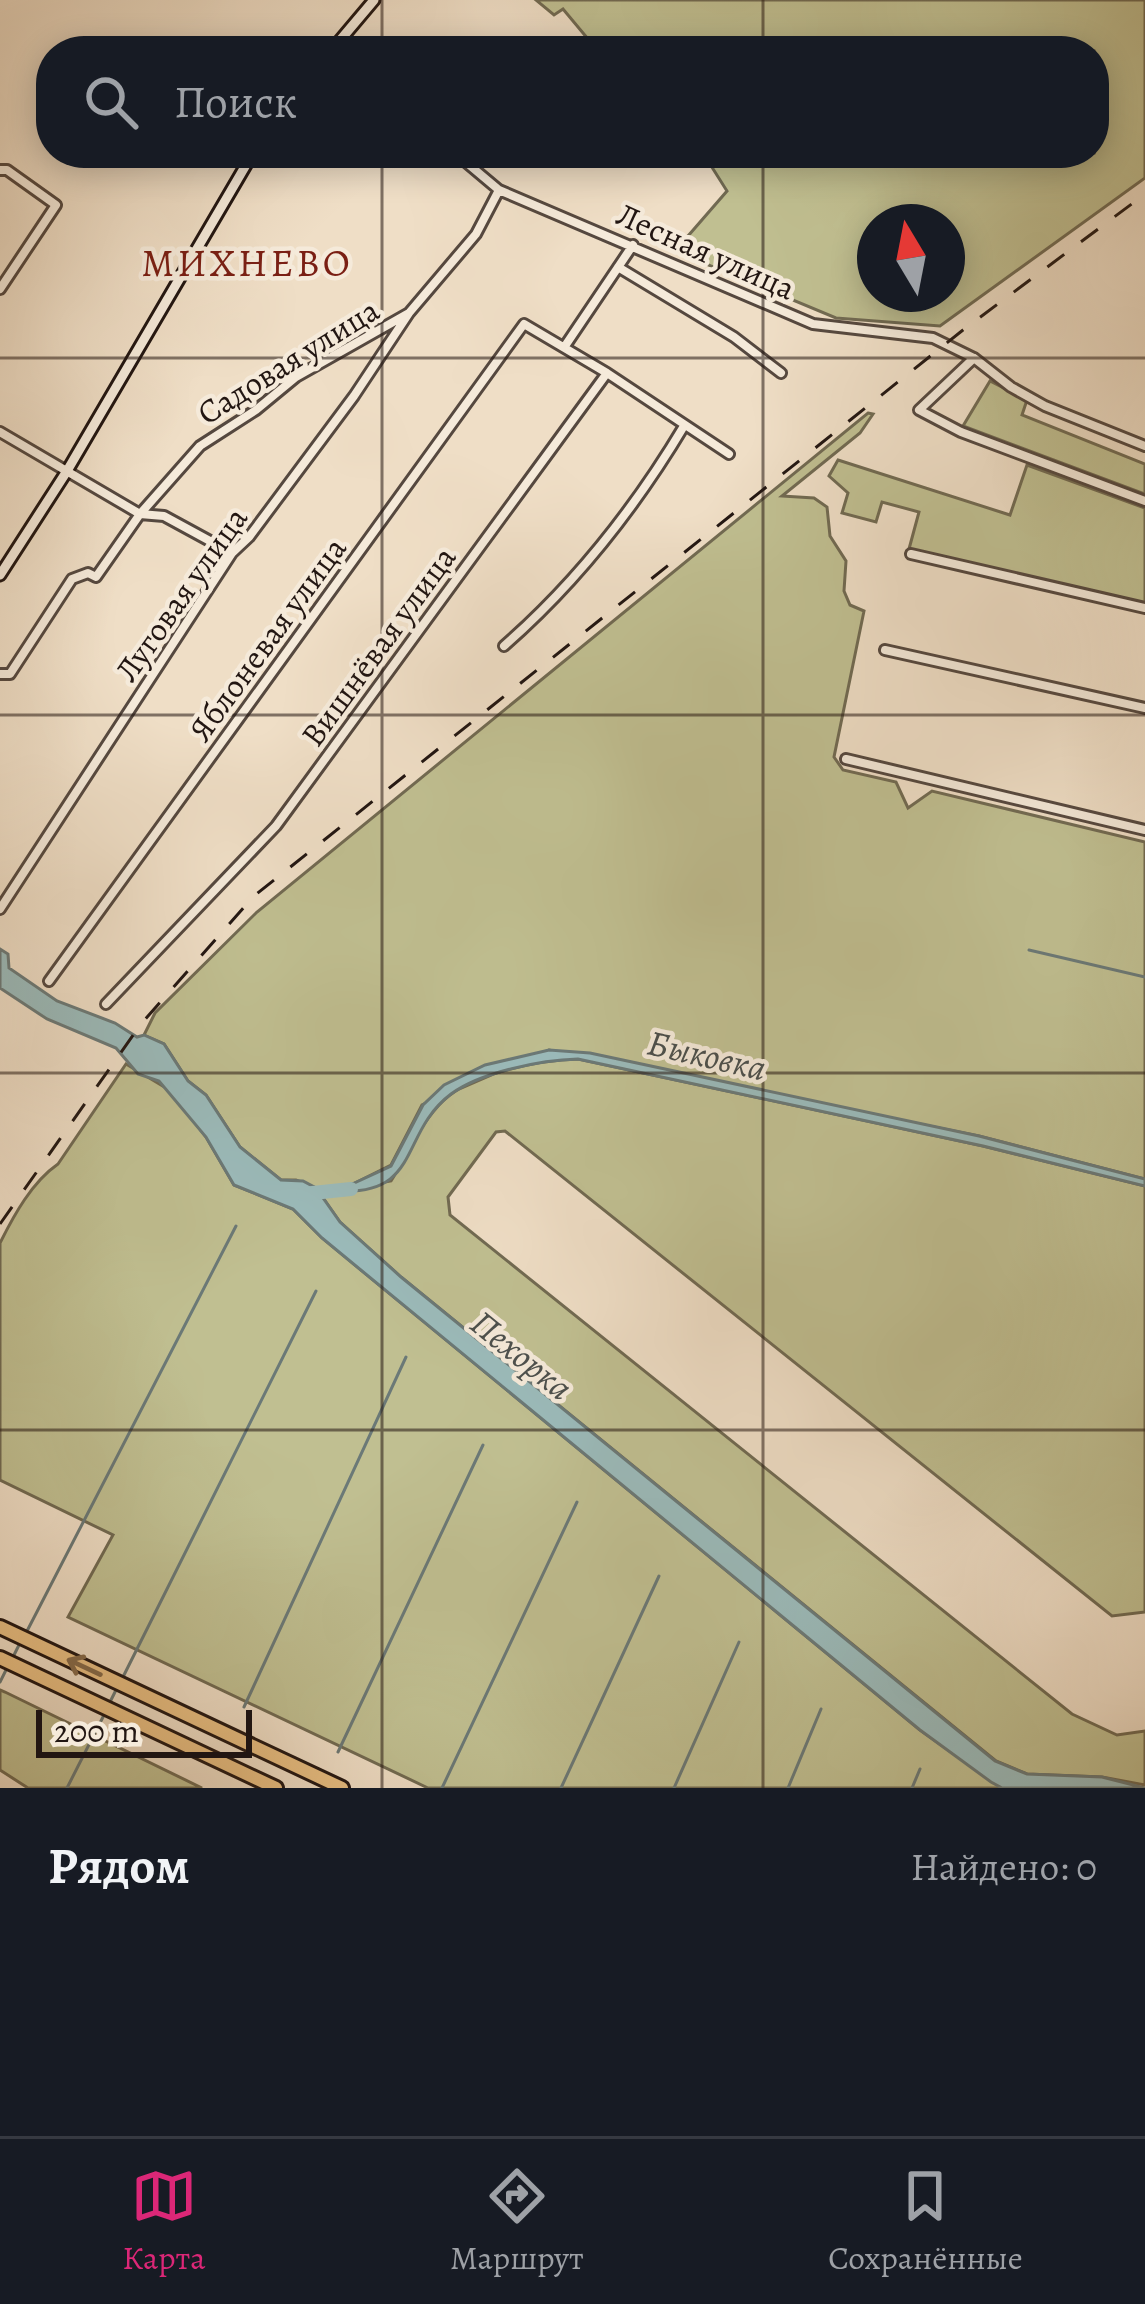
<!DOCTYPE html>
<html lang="ru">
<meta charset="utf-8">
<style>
body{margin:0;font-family:Alegreya,serif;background:#20242c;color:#f1f3f6}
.compass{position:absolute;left:857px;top:204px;width:108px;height:108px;border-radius:50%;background:#171b24;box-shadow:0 6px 30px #0003;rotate:350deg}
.scale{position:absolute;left:36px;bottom:30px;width:216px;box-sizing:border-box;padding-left:12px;border:6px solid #221612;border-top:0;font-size:33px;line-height:42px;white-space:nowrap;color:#221612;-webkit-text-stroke:9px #f5eada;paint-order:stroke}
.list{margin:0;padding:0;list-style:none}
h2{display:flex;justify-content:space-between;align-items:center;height:156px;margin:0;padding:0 48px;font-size:51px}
h2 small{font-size:39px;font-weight:400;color:#9ea1a6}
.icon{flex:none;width:66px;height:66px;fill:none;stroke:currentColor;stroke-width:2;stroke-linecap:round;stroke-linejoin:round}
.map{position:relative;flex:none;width:1145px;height:1788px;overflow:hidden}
.search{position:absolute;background:#171b24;box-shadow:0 6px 30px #0003;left:36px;right:36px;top:36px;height:132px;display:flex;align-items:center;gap:30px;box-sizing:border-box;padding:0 42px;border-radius:48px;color:#9ea1a6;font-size:45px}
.sheet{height:348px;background:#171b24}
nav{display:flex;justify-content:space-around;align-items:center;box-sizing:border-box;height:168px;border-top:3px solid #363941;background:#171b24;font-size:33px;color:#9ea1a6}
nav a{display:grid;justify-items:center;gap:6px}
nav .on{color:#db2777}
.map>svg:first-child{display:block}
.green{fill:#c0bf91;stroke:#716a52;stroke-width:3;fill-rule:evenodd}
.water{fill:#9bbbbb;stroke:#6b7977;stroke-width:3}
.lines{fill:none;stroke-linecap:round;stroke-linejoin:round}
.stream{stroke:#6b7977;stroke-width:3}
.river{stroke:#9bbbbb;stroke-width:14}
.street-casing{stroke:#55483f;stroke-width:14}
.secondary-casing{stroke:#221612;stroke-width:15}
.highway-casing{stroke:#221612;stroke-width:18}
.street{stroke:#f5eada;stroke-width:8}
.secondary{stroke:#f5eada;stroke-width:9}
.highway{stroke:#e8bf83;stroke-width:12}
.rail{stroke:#221612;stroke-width:3;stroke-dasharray:21 21;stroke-linecap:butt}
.oneway{stroke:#856a4a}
.grid{fill:none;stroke:#221612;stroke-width:3;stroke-opacity:0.55}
.labels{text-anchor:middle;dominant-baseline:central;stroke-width:9;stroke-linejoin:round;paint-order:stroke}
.street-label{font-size:33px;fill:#221612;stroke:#f5eada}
.water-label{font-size:36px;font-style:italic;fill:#4c504d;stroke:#f5eada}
.quarter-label{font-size:39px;letter-spacing:3px;fill:#7a1f14;stroke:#f5eada}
</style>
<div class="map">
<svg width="1145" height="1788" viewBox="0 0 1145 1788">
<rect width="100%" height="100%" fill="#efdec6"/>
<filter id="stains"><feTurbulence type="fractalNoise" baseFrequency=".00167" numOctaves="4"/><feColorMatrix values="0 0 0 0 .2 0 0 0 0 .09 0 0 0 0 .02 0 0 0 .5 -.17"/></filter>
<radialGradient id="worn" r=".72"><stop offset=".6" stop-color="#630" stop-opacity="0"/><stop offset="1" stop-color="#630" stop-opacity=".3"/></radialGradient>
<path class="green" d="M536,0H1145V178L940,326L836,318L675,251L727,191L703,153H1094V51H598L563,9L554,15ZM875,222H947V294H875Z
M990,381L1027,400L1022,415L1145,464V494L963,426Z
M868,413L873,414L860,433L782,496L814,498L827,507L830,536L846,561L844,591L850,605L864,611L834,757L843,770L896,782L908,808L932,791L1145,842V1179L979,1136L549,1050L422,1105L391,1165L341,1190L391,1181C407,1155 421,1122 443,1101C472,1073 540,1060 578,1059L983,1146L1145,1186V1612L1112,1616L505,1131L496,1132L448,1197L450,1215L1072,1714L1117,1735L1145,1731V1785L1102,1777L1027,1774L996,1761L401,1277L340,1222L316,1188L296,1180H281L240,1147L206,1095L188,1081L164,1044L144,1035L155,1013L257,912Z
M838,460L1010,515L1027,465L1145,508V603L909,549L919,512L882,502L876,522L842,513L848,493L829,476Z
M126,1064L171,1091L206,1137L234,1185L293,1209L322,1238L920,1730L1002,1788H428L68,1617L113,1535L0,1480V1243C14,1215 32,1182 58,1164Z
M0,1690L5,1692L202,1788H28L0,1770Z"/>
<path class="water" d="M0,949L8,954L9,968L57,1001L115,1023L137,1037L144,1035L164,1044L188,1081L206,1095L240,1147L281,1180L303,1181L316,1188L340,1222L401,1277L995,1761L1027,1774L1102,1777L1145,1788H1002L991,1782L920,1730L322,1238L293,1209L234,1185L206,1137L159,1081L138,1074L116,1048L47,1019L0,988Z
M549,1050L590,1053L979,1136L1145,1179V1186L983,1146L578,1059C541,1060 481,1072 451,1094C399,1133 422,1196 337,1191L391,1166L423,1105L444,1085L485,1065Z"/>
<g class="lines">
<path class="stream" d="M1029,950L1145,977
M26,1633L236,1226
M12,1659L21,1641
M122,1679L316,1291
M0,1682L7,1668
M108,1706L117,1688
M244,1707L406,1357
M338,1752L483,1445
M67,1788L104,1715
M442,1788L577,1502
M561,1788L659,1576
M674,1788L739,1642
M788,1788L821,1709
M912,1788L920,1769"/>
<path class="river" d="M303,1194L351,1189"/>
<g class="street-casing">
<path id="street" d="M455,153L499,190L813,324L933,338L974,358L1011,387L1045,406L1145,446
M0,170H7L56,205L0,289
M618,267L734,337L781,373
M565,346L633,245
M974,358L919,410L961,432L1145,501
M607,373L729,454
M0,432L140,514L164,516L232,553
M911,554L1145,608
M504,646C576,583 635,508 684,426
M885,650L1145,708
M0,674H10L72,579L88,573L96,577L140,514L200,446L256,410L296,377L409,313L476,234L499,190
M846,759L1145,830
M0,909L232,553L249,537L354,396L409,313
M49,981L524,324L607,373L276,826L106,1004"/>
</g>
<g class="secondary-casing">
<path id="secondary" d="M331,51L374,0
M0,575L67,471L253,153"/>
</g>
<g class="highway-casing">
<path id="highway" d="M0,1627L342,1788
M0,1658L276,1788"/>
</g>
<use href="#street" class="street"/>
<use href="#secondary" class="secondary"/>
<use href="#highway" class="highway"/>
<path class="rail" d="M0,1224L141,1024L254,896L963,330L1145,194"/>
</g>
<defs><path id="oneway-shaft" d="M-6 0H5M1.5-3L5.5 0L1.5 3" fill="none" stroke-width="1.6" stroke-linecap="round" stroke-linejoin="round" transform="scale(3)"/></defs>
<use class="oneway" href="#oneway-shaft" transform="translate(84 1667) rotate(-155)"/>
<path class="grid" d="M382,0V51M763,0V51M382,153V1788M763,153V1788M0,358H1145M0,715H1145M0,1073H1145M0,1430H1145"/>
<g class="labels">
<g class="street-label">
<text transform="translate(706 251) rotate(24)">Лесная улица</text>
<text transform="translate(288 361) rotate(-32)">Садовая улица</text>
<text transform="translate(181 594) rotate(-55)">Луговая улица</text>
<text transform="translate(267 639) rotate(-54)">Яблоневая улица</text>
<text transform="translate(378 646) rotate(-54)">Вишнёвая улица</text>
</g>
<g class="water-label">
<text transform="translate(707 1055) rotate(13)">Быковка</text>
<text transform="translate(522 1355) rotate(39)">Пехорка</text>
</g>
<g class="quarter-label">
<text x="247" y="262">МИХНЕВО</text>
</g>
</g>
<rect width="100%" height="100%" filter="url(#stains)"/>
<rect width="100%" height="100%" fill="url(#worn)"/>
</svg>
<svg class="compass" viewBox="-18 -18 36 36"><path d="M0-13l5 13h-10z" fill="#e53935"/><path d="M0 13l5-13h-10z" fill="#9ea1a6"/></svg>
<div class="scale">200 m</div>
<div class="search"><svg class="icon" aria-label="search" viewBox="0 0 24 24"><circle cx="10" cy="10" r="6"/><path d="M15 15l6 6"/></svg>Поиск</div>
</div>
<section class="sheet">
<h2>Рядом<small>Найдено: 0</small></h2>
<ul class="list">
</ul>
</section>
<nav>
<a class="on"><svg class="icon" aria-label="map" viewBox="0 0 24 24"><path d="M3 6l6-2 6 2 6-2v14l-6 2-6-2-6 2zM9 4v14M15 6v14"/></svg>Карта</a>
<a><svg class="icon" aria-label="directions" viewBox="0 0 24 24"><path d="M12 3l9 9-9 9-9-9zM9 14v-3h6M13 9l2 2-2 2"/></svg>Маршрут</a>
<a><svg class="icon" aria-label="saved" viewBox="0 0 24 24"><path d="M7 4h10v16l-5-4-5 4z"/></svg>Сохранённые</a>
</nav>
